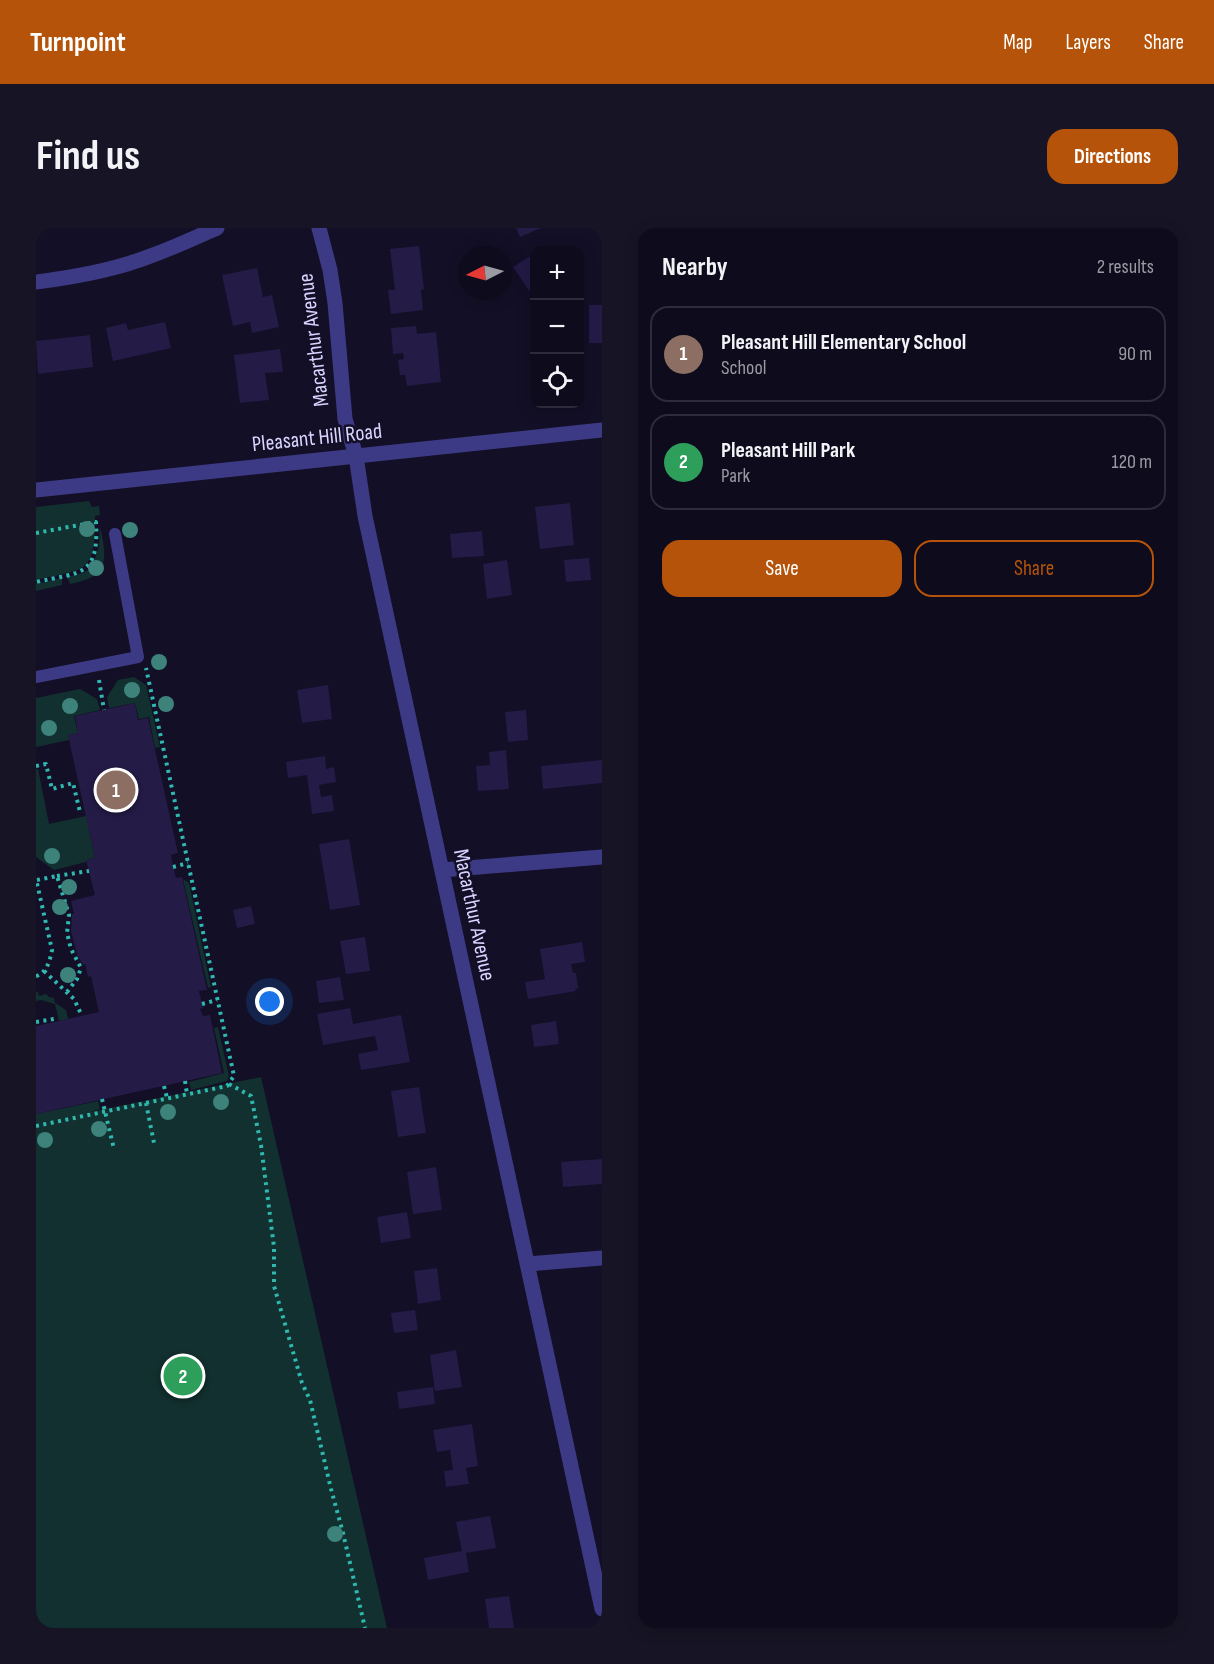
<!DOCTYPE html>
<meta charset="utf-8">
<style>
body{margin:0;font-family:"Sofia Sans Condensed",sans-serif;background:#171425;color:#f1f3f6}
.controls{position:absolute;right:18px;top:18px;display:grid;overflow:hidden;border-radius:12px;box-shadow:0 3px 15px #0003}
.controls button{width:54px;height:54px;display:grid;place-items:center;padding:0;border:0;border-bottom:2px solid #2e2b3b;background:#0e0b1c;color:#f1f3f6;font:30px sans-serif}
.compass{position:absolute;left:422px;top:18px;width:54px;height:54px;border-radius:50%;background:#0e0b1c;box-shadow:0 3px 15px #0003;rotate:264deg}
.you{position:absolute;left:234px;top:774px;width:21px;height:21px;margin:-15px;border:4px solid #fff;border-radius:50%;background:#1a73e8;box-shadow:0 0 0 9px #1a73e833}
.badge{display:grid;place-items:center;width:39px;height:39px;border-radius:50%;background:#b45309;color:#fff;font-size:20px;font-weight:700}
.pin{position:absolute;translate:-50% -50%;border:3px solid #fff;box-shadow:0 2px 6px #0006}
.list{margin:0;padding:0;list-style:none}
h2{display:flex;justify-content:space-between;align-items:center;height:78px;margin:0;padding:0 24px;font-size:26px}
h2 small{font-size:20px;font-weight:400;color:#9b9ba3}
.list li{display:grid;grid-template-columns:39px 1fr auto;gap:18px;align-items:center;box-sizing:border-box;height:96px;margin:0 12px 12px;padding:0 12px;border:2px solid #2e2b3b;border-radius:18px}
.list b{display:block;font-size:22px;white-space:nowrap}
.list p{margin:0;font-size:20px;white-space:nowrap;color:#9b9ba3}
.list em{font-size:20px;font-style:normal;color:#9b9ba3}
.actions{display:flex;gap:12px;padding:18px 24px}
.actions a{flex:1;padding:14px 0;border:2px solid #b45309;border-radius:18px;text-align:center;font-size:21px;color:#b45309}
.actions .main{background:#b45309;color:#fff}
.icon{flex:none;width:33px;height:33px;fill:none;stroke:currentColor;stroke-width:2;stroke-linecap:round;stroke-linejoin:round}
.map{position:relative;flex:none;width:566px;height:1400px;overflow:hidden;border-radius:18px}
header{display:flex;align-items:center;gap:36px;box-sizing:border-box;height:84px;padding:0 30px;background:#b45309;color:#fff}
header strong{font-size:28px}
nav{display:flex;gap:33px;margin-inline-start:auto;font-size:21px}
.intro{display:flex;align-items:center;justify-content:space-between;box-sizing:border-box;height:144px;padding:0 36px}
h1{margin:0;font-size:42px}
.button{padding:15px 27px;border-radius:18px;background:#b45309;color:#fff;font-size:21px;font-weight:700}
main{display:flex;gap:36px;padding:0 36px}
aside{flex:1;background:#0e0b1c;border-radius:18px;box-shadow:0 3px 15px #0003}
.map>svg:first-child{display:block}
.green{fill:#12302f}
.building{fill:#241b47}
.lines{fill:none;stroke-linecap:round;stroke-linejoin:round}
.path{stroke:#2fb8b0;stroke-width:4;stroke-dasharray:3 4.5;stroke-linecap:butt}
.service{stroke:#3d3a85;stroke-width:12}
.minor{stroke:#3d3a85;stroke-width:15}
.tertiary{stroke:#3d3a85;stroke-width:15}
.tree{fill:#3d827b}
.labels{text-anchor:middle;dominant-baseline:central;stroke-width:5;stroke-linejoin:round;paint-order:stroke}
.street-label{font-size:22px;fill:#d9d4ff;stroke:#130f26}
</style>
<header>
<strong>Turnpoint</strong>
<nav><a>Map</a><a>Layers</a><a>Share</a></nav>
</header>
<div class="intro"><h1>Find us</h1><a class="button">Directions</a></div>
<main>
<div class="map">
<svg width="566" height="1400" viewBox="0 0 566 1400">
<rect width="100%" height="100%" fill="#130f26"/>
<path class="green" d="M53,273L56,279L63,278L64,287L59,288C59,302 60,330 47,339C39,345 11,349 0,352V279Z
M64,299C72,333 72,349 34,356L31,349L47,345L56,340L63,318Z
M26,350V357L0,363V356Z
M98,449L110,457L124,519L119,520L113,489L103,491L99,475L73,480L71,469L82,452Z
M44,461L61,471L64,482L38,488L42,505L33,507V512L0,519V470Z
M0,541H2L13,596L50,588L59,630L51,632L50,634L18,642L0,629Z
M147,651L153,655L175,759L172,760Z
M0,764H2L3,768L10,766L13,769L18,770L19,775L30,782L32,791L23,793L19,776L5,772L0,773Z
M182,799L193,848L191,853L155,862L153,854L188,845L178,800Z
M225,849L351,1400H0V886L62,873L64,881L54,884Z"/>
<path class="building" d="M480,0H505L484,9Z
M383,18L388,61L385,62L387,82L355,86L352,62H359L354,21Z
M499,25V71L477,39Z
M221,40L227,69L236,67L243,99L216,105L214,94L197,98L186,47Z
M553,77H566V115H553Z
M129,94L135,120L77,133L70,100L90,95L92,102Z
M380,98L381,106L400,104L405,154L371,158L369,147H364L362,132L368,131L367,125L357,126L355,100Z
M54,107L57,139L2,146L0,113Z
M244,121L247,144L229,145L233,172L204,175L198,127Z
M534,275L538,317L504,321L499,279Z
M446,303L448,328L416,330L414,306Z
M553,330L555,352L530,354L528,332Z
M471,332L476,367L451,371L447,336Z
M292,457L296,491L266,495L261,462Z
M99,475L102,492L112,490L142,625L135,627L137,639L140,650L146,649L171,762L163,763L167,780L164,781L167,788L174,787L186,845L0,886V798L63,784L55,748L52,749L49,736L47,737L41,726L35,704L36,686H38L35,673L59,667L50,632L59,630L32,507L42,505L39,488Z
M490,482L492,512L472,514L469,484Z
M470,522L473,561L442,563L440,538L454,537L453,524Z
M289,528L290,541L298,539L300,554L283,557L285,569L296,567L298,583L276,586L271,547L252,550L250,534Z
M566,532V555L507,561L505,538Z
M313,611L324,677L294,682L283,616Z
M215,678L219,696L201,700L197,682Z
M329,709L334,743L310,746L304,713Z
M546,714L549,734L535,736L537,745H540L542,760L539,761L540,763L492,771L489,754L509,751L504,721Z
M304,749L308,772L283,775L280,753Z
M314,780L317,796L365,787L374,834L325,842L322,826L342,822L339,808L287,817L281,786Z
M520,793L523,816L498,819L495,797Z
M383,859L390,905L362,909L355,863Z
M566,931V956L527,959L525,934Z
M400,939L406,982L377,986L371,944Z
M371,984L375,1010L345,1015L341,989Z
M401,1040L405,1072L382,1076L378,1043Z
M379,1082L382,1102L358,1105L355,1085Z
M420,1122L426,1159L399,1163L394,1127Z
M397,1159L399,1176L363,1181L361,1164Z
M436,1196L442,1238L430,1240L433,1256L410,1259L408,1243L417,1242L414,1222L401,1224L397,1202Z
M454,1288L460,1320L430,1325L433,1344L392,1352L388,1330L426,1323L420,1294Z
M473,1368L478,1400H453L449,1371Z"/>
<g class="lines">
<path class="path" d="M0,305L60,294C63,349 45,344 0,354
M63,452L68,482
M0,538L10,536L16,561L37,555L44,584
M137,639L152,635
M21,648L53,643
M1,652L21,648L33,687L31,705L35,721L45,740L41,751L31,764
M8,743L38,771L46,788
M0,748C11,745 14,732 16,722L0,651
M166,776L181,772
M0,794L18,791
M149,853L151,866
M193,856L215,868L225,917L238,1019V1058L266,1155L274,1172L295,1261L307,1305L329,1400
M128,858L131,870
M66,871L78,921
M110,875L118,915
M0,898L191,858L198,848L110,440"/>
<path class="service" d="M0,449L102,429L79,306"/>
<path class="minor" d="M283,0L294,42L299,75L309,191L320,228L329,288L566,1381
M0,54C40,49 80,42 117,27C139,19 160,9 181,0
M406,642L566,629
M491,1036L566,1030"/>
<path class="tertiary" d="M0,262L566,202"/>
</g>
<g class="tree">
<circle cx="51" cy="301" r="8"/>
<circle cx="94" cy="302" r="8"/>
<circle cx="60" cy="340" r="8"/>
<circle cx="123" cy="434" r="8"/>
<circle cx="96" cy="462" r="8"/>
<circle cx="130" cy="476" r="8"/>
<circle cx="34" cy="478" r="8"/>
<circle cx="13" cy="500" r="8"/>
<circle cx="16" cy="628" r="8"/>
<circle cx="33" cy="659" r="8"/>
<circle cx="24" cy="679" r="8"/>
<circle cx="32" cy="747" r="8"/>
<circle cx="185" cy="874" r="8"/>
<circle cx="132" cy="884" r="8"/>
<circle cx="63" cy="901" r="8"/>
<circle cx="9" cy="912" r="8"/>
<circle cx="299" cy="1306" r="8"/>
</g>
<g class="labels">
<g class="street-label">
<text transform="translate(278 112) rotate(-97)">Macarthur Avenue</text>
<text transform="translate(281 210) rotate(-6)">Pleasant Hill Road</text>
<text transform="translate(438 687) rotate(78)">Macarthur Avenue</text>
</g>
</g>
</svg>
<div class="controls">
<button>+</button>
<button>−</button>
<button><svg class="icon" aria-label="locate" viewBox="0 0 24 24"><circle cx="12" cy="12" r="6"/><path d="M12 2v4M12 18v4M2 12h4M18 12h4"/></svg></button>
</div>
<svg class="compass" viewBox="-18 -18 36 36"><path d="M0-13l5 13h-10z" fill="#e53935"/><path d="M0 13l5-13h-10z" fill="#9b9ba3"/></svg>
<div class="you"></div>
<div class="pin badge" style="left:80px;top:562px;background:#8d6e63">1</div>
<div class="pin badge" style="left:147px;top:1148px;background:#2e9e5b">2</div>
</div>
<aside>
<h2>Nearby<small>2 results</small></h2>
<ul class="list">
<li><span class="badge" style="background:#8d6e63">1</span><div><b>Pleasant Hill Elementary School</b><p>School</p></div><em>90 m</em></li>
<li><span class="badge" style="background:#2e9e5b">2</span><div><b>Pleasant Hill Park</b><p>Park</p></div><em>120 m</em></li>
</ul>
<div class="actions"><a class="main">Save</a><a>Share</a></div>
</aside>
</main>
